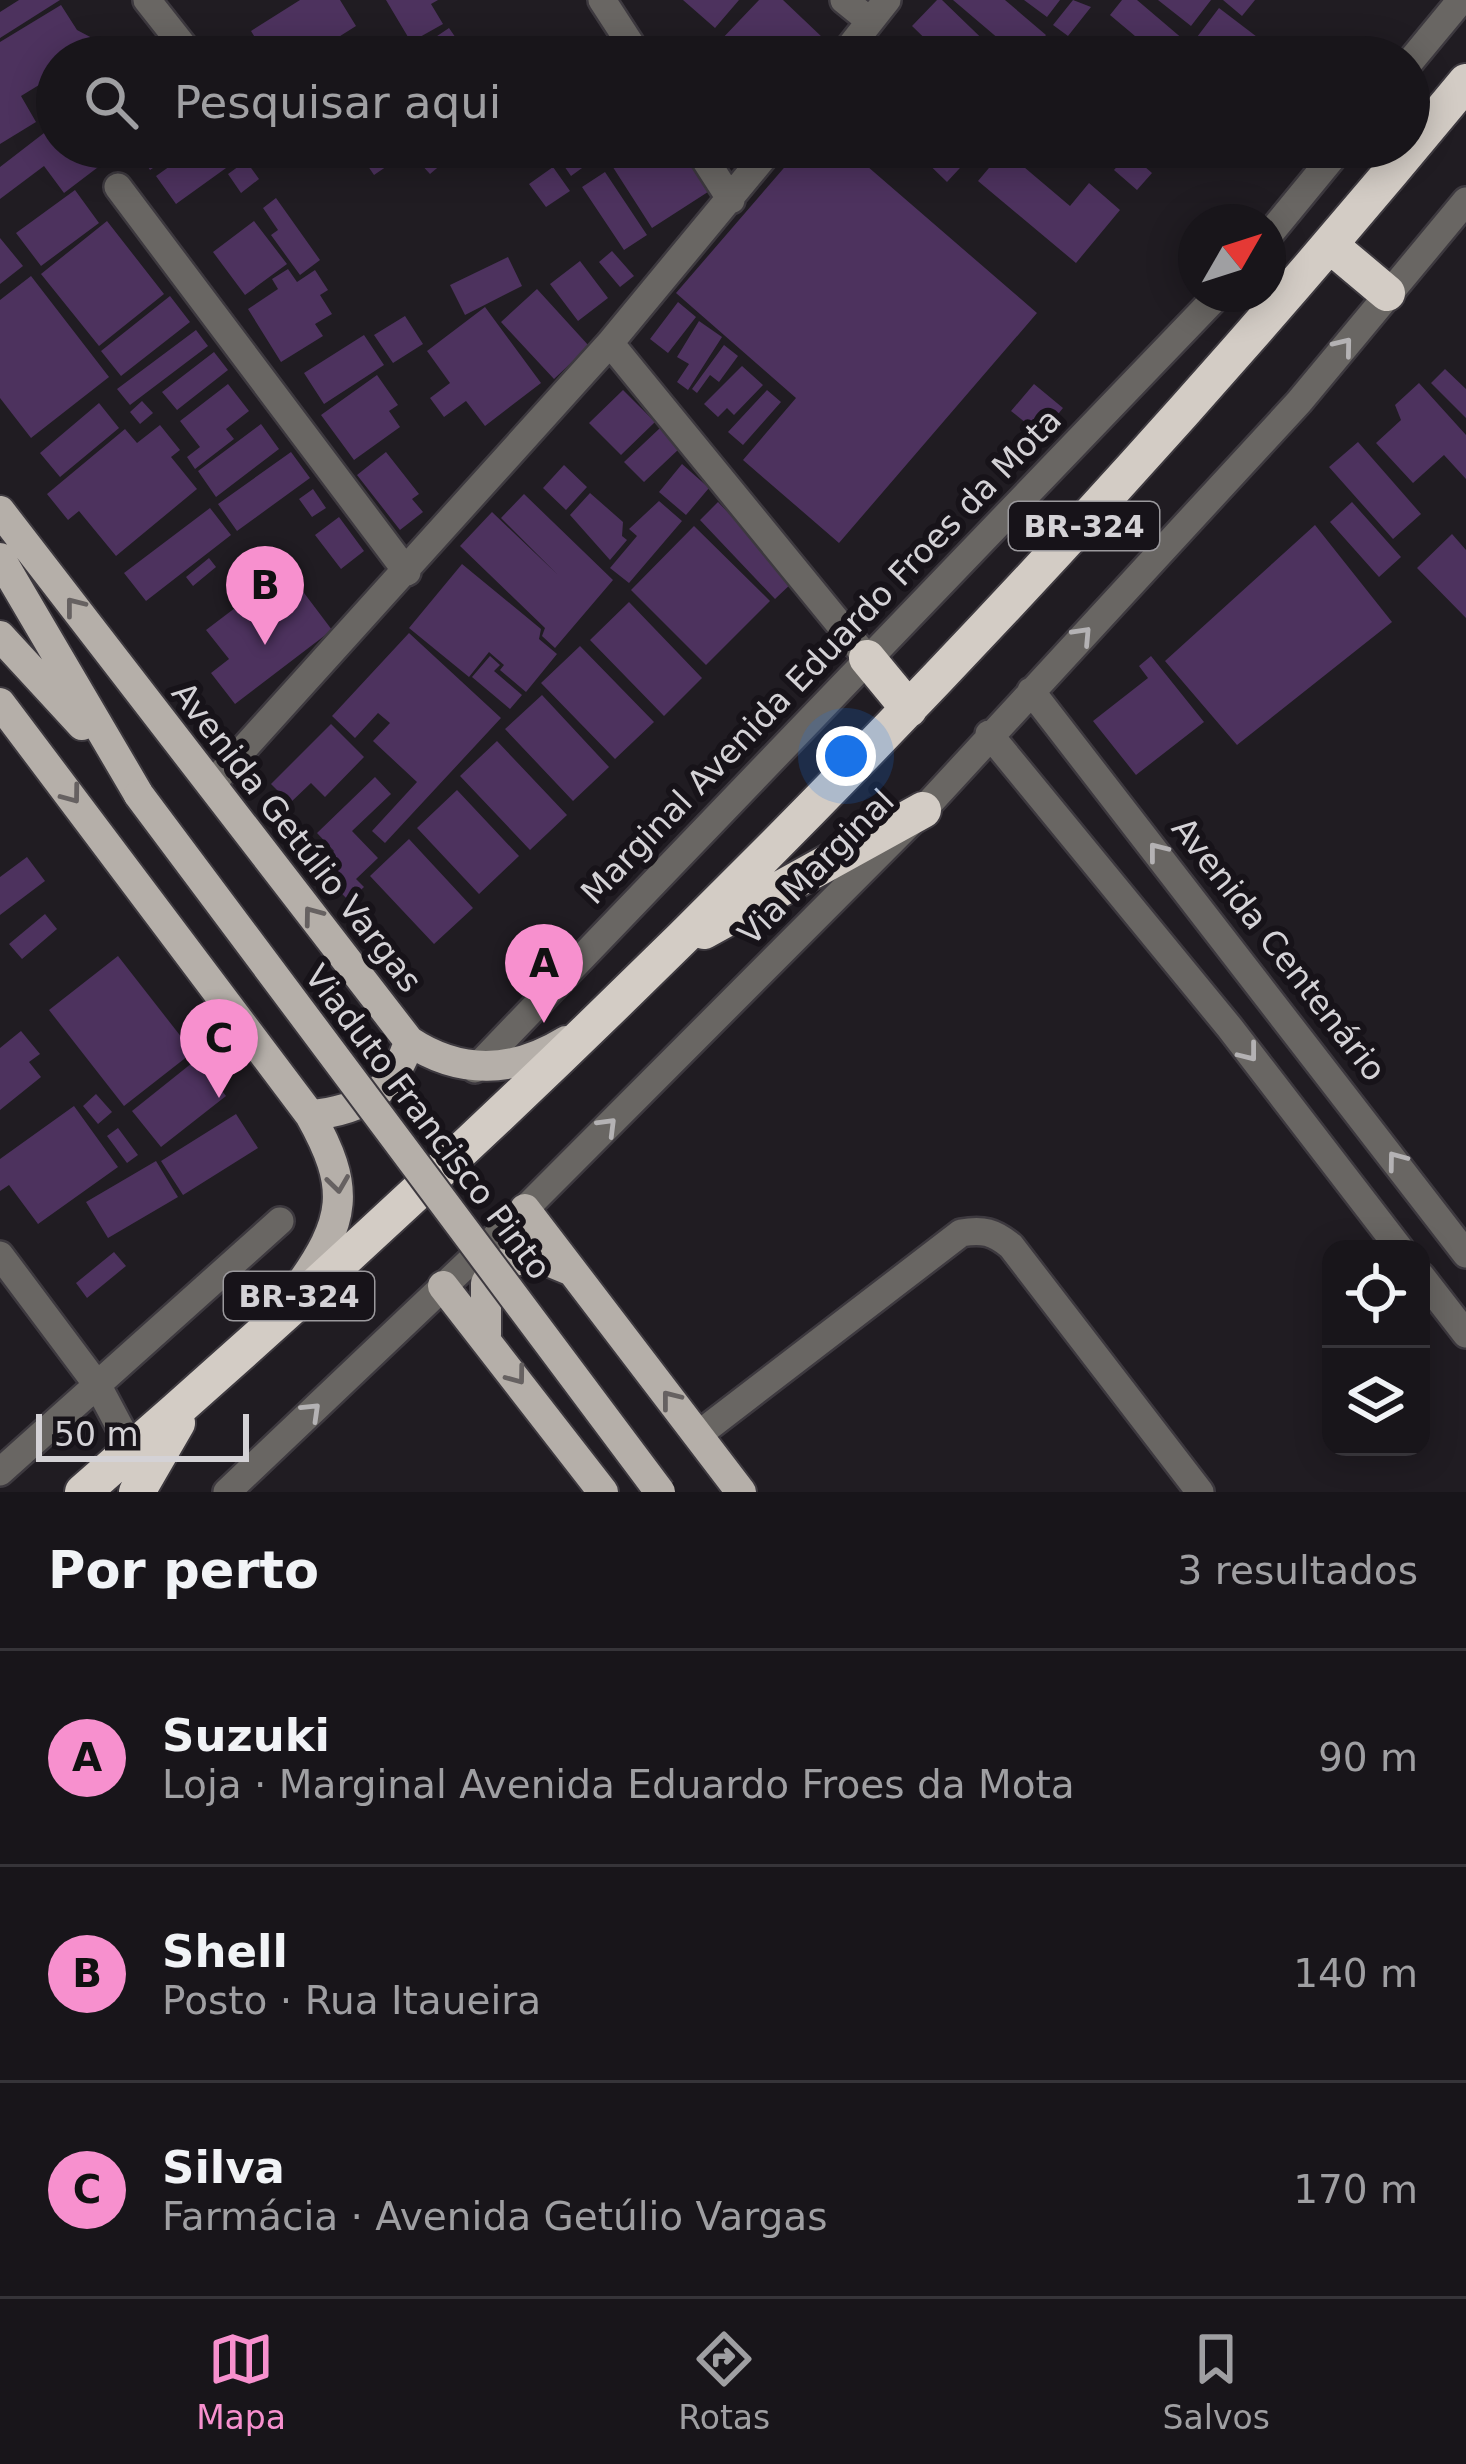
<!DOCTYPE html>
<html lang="pt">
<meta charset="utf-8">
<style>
body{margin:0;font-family:"DejaVu Sans",sans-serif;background:#252227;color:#f1f3f6}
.controls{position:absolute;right:36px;bottom:36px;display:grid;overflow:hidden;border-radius:24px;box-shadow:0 6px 30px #0003}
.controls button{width:108px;height:108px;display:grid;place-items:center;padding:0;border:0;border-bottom:3px solid #363439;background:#18151a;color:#f1f3f6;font:60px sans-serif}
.compass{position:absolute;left:1178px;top:204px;width:108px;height:108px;border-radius:50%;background:#18151a;box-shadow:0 6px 30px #0003;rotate:51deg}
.scale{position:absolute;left:36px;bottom:30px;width:213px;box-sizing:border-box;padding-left:12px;border:6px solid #d4d2d6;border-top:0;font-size:33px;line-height:42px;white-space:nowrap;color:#d4d2d6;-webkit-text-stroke:9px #171319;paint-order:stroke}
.you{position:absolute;left:846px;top:756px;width:42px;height:42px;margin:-30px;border:9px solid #fff;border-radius:50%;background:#1a73e8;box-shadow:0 0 0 18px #1a73e833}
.badge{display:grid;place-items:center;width:78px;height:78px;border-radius:50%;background:#f790ce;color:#111;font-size:39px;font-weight:700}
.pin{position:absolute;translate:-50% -99px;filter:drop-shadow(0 3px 6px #0008)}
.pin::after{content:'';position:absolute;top:63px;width:42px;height:36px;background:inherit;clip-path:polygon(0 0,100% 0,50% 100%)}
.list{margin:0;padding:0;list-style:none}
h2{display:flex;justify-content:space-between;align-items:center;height:156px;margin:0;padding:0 48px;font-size:51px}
h2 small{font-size:39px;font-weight:400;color:#9f9fa2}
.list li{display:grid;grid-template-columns:78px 1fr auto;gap:36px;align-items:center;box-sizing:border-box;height:216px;padding:0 48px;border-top:3px solid #363439}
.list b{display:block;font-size:45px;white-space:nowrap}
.list p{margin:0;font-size:39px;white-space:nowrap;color:#9f9fa2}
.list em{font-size:39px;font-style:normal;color:#9f9fa2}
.icon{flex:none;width:66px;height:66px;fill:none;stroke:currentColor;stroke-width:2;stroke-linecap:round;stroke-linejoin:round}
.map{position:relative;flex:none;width:1466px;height:1492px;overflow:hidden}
.search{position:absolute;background:#18151a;box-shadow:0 6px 30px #0003;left:36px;right:36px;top:36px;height:132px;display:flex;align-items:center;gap:30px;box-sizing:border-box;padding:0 42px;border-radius:66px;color:#9f9fa2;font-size:45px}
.sheet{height:804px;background:#18151a}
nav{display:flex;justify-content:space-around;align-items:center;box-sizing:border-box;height:168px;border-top:3px solid #363439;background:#18151a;font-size:33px;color:#9f9fa2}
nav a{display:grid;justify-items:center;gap:6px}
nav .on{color:#f790ce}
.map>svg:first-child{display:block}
.building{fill:#4d325e}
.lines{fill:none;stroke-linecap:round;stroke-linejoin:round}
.minor-casing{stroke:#3d393f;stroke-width:32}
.major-casing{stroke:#3d393f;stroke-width:34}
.highway-casing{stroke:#3d393f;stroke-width:40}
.minor{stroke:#696663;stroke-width:27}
.major{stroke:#b5afa9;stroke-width:30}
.highway{stroke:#d3ccc5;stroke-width:36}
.major-bridge-casing{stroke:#3d393f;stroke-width:34;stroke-linecap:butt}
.major-bridge{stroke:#b5afa9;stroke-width:30}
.oneway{stroke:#b4b2b4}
.oneway2{stroke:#666161}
.labels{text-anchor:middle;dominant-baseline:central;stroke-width:12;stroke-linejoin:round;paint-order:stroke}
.shield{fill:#171319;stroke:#9b999d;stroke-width:3}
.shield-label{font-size:30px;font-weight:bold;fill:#d4d2d6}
.street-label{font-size:33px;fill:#d4d2d6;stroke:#171319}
</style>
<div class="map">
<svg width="1466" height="1492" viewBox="0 0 1466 1492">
<rect width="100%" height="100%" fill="#201c22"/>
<path class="building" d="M19,0H60L0,38V12Z
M300,0H340L356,26L307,57H247L243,50L257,41L251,31Z
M386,0H438L431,4L443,24L411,42Z
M683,0H739L715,28Z
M759,0H783L823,38L805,57H735L719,42Z
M937,0H942L1001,57H944L912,26Z
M953,0H1005L1046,35L1028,57H1020Z
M1024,0H1060L1047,17Z
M1073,0L1091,7L1068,36L1053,25Z
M1122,0H1137L1204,57H1160L1110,15Z
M1158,0H1211L1191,26Z
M1223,0H1255L1242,16Z
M61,5L77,30L94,39L105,57H57V74L21,96L36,122L0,144V42Z
M1219,8L1261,40L1248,57H1215L1194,41Z
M449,28L469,57H406Z
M712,43L727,57H697Z
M57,123V147H108L114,155L64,193L44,166L0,199V167Z
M135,147H184L150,170Z
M197,147H221L233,163L176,204L156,176Z
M355,147H415L374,175Z
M437,147H462L430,174L419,162Z
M551,147H611L571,176Z
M623,147H683L711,190L652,228L609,161L626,151Z
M802,147H845L1037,313L839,543L743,460L796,398L676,293Z
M911,147H962L971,156L947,182Z
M1004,150L1070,206L1089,183L1120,210L1076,263L978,181Z
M1129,153L1152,173L1137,190L1114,170Z
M246,161L259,179L241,193L228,174Z
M553,167L570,191L546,207L529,184Z
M605,172L647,235L624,250L582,187Z
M75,190L99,223L41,266L16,233Z
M276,198L320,260L300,275L271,235L278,230L263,208Z
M107,221L164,294L99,346L41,274Z
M254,221L287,264L245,295L213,252Z
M0,238L23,266L0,284Z
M612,251L634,276L620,287L599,262Z
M508,257L522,286L465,315L450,285Z
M580,261L608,298L578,321L550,284Z
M288,269L297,282L315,270L328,290L320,295L332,314L315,324L323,336L281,362L248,309L278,289L272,279Z
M31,276L109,377L31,438L0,398V300Z
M537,289L589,346L554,379L501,322Z
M170,296L190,322L121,376L101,351Z
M678,302L696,317L668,353L650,339Z
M485,307L541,383L485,426L466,401L444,417L430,398L450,383L427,351Z
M405,316L423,344L393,363L374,335Z
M699,321L722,337L688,390L677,382L689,364L677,357Z
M196,330L208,346L130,405L117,389Z
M364,335L384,365L324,404L304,373Z
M724,345L738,356L719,382L710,375L697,393L692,389Z
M214,352L228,370L177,410L162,392Z
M742,366L763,385L734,415L727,408L718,417L704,404Z
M1445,369L1466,389V418L1431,383Z
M377,375L398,405L389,411L400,427L354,460L321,415Z
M1419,383L1466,435V479L1444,455L1413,483L1376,443L1401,420L1395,405Z
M228,384L249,411L226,429L234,439L195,469L187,457L200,447L180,421Z
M1034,384L1063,408L1041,435L1011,411Z
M623,390L655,422L621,455L589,423Z
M767,390L781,402L743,445L728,432Z
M142,401L153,413L140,424L130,412Z
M99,403L119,428L60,477L40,453Z
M261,424L279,449L216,497L198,471Z
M160,425L180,450L171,457L197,489L116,556L79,511L68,520L47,494L125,429L137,443Z
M660,428L680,448L644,482L624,462Z
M1358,442L1421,514L1393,539L1329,467Z
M291,452L310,478L237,531L218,504Z
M386,452L419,494L412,499L423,512L400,530L357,475Z
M682,464L709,488L686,515L659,492Z
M564,465L587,487L566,510L543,488Z
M313,489L326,508L312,517L299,499Z
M590,493L623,522L622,536L627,540L610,560L570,515Z
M524,494L613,580L555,648L542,636L545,628L460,546L492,512L557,574L501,518Z
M659,501L682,521L629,583L610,568L637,536L629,529Z
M718,502L794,581L775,599L700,520Z
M1352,502L1401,557L1379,577L1330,522Z
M210,508L231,535L146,601L124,573Z
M339,517L364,551L341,569L315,535Z
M1315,525L1392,622L1237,745L1165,661Z
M694,526L770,601L706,665L631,590Z
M1452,534L1466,550V618L1417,568Z
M209,558L216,567L193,586L186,577Z
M462,564L541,629L539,639L557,654L526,692L500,670L504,665L489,652L469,677L409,628Z
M286,569L332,630L235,704L211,673L229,659L206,630Z
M629,602L702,678L664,716L590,640Z
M409,633L501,718L385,843L372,831L417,782L373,741L390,723L378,713L355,738L332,716Z
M580,646L654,722L615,759L541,683Z
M490,656L500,665L494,671L522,695L510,709L472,677Z
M1151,656L1204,722L1136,775L1093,721L1148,678L1139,666Z
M542,695L609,767L573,801L505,729Z
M331,724L364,757L325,797L311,783L290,803L271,784Z
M497,741L567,815L530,850L460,776Z
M375,777L391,794L352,831L378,858L356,879L364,887L349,901L317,868L334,851L317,833Z
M457,790L519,856L479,894L417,828Z
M409,839L473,908L434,944L370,876Z
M27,857L45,881L0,915V877Z
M45,914L57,929L22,959L9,944Z
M118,956L193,1052L124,1106L49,1010Z
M21,1031L40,1054L29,1062L41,1077L0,1110V1048Z
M197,1059L226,1096L161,1147L132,1111Z
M96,1094L112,1112L98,1124L83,1106Z
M74,1106L118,1167L38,1224L9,1185L0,1191V1159Z
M236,1114L258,1148L183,1195L161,1161Z
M118,1128L138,1155L127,1163L107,1136Z
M156,1161L178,1197L108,1238L86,1202Z
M114,1252L126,1266L87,1298L76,1283Z"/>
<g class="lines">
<g class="minor-casing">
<path id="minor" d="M147,0L192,57
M602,0L639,57
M844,0L870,21
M842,57L887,0
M1409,63L1461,0
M264,147L266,150
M697,147L731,200
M118,187L407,572
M1268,236L1341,147
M610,343L867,658
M1031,691L1466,1254
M989,734L1230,1028L1400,1249
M212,784L610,343L772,147
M475,1069L1219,294
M0,1255L98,1386L132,1450
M1421,1276L1466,1334
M698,1435L961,1233C983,1229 994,1232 1011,1246L1200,1492
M0,1472L280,1221
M227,1492L525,1209L923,810L1299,402L1466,201"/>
</g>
<g class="major-casing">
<path id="major" d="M0,511L409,1041C460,1075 514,1073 566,1041
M0,558L139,795
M0,636L82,725
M0,703L310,1115C351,1188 347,1220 297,1289
M310,1115C362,1111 395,1090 409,1041
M525,1209L741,1492
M443,1286L603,1492
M486,1335V1283L496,1265L536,1256L572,1271"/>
</g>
<g class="highway-casing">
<path id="highway" d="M1331,246L1387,293
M867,658L909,709
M704,931L923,810
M83,1492C581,1060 1047,591 1466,82
M137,1492L177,1423"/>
</g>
<use href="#minor" class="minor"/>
<use href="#major" class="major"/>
<use href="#highway" class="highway"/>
<g class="major-bridge-casing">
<path id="major-bridge" d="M139,795L660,1492"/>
</g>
<use href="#major-bridge" class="major-bridge"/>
</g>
<defs><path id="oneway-chevron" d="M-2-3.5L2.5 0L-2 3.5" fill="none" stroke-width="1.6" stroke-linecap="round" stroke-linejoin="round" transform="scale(3)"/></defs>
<g class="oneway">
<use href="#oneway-chevron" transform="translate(1344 346) rotate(-51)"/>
<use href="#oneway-chevron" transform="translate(1083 635) rotate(-47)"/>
<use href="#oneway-chevron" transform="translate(1157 851) rotate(-128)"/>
<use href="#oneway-chevron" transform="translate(1249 1053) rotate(52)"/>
<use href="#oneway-chevron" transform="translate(608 1126) rotate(-45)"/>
<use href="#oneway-chevron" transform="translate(1396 1160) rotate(-127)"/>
<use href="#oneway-chevron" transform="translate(312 1411) rotate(-44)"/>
</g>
<g class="oneway2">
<use href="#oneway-chevron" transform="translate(74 606) rotate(-128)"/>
<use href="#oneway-chevron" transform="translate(72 795) rotate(53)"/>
<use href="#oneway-chevron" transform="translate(312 915) rotate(-127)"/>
<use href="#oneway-chevron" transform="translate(338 1184) rotate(82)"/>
<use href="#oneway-chevron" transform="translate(517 1376) rotate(53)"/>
<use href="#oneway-chevron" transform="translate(670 1399) rotate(-128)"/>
</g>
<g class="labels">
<g class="shield">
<rect x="1009" y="502" width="150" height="48" rx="9"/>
<rect x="224" y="1272" width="150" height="48" rx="9"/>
</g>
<g class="shield-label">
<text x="1084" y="526">BR-324</text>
<text x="299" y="1296">BR-324</text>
</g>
<g class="street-label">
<text transform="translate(821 656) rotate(-46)">Marginal Avenida Eduardo Froes da Mota</text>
<text transform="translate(297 837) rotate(52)">Avenida Getúlio Vargas</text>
<text transform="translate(816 867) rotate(-45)">Via Marginal</text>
<text transform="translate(1279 949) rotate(52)">Avenida Centenário</text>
<text transform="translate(428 1122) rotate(53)">Viaduto Francisco Pinto</text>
</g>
</g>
</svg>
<div class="controls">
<button><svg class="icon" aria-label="locate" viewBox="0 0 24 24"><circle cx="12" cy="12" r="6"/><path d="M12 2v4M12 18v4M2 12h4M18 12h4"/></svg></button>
<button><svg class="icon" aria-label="layers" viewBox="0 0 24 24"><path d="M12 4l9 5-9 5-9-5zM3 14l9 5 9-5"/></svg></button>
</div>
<svg class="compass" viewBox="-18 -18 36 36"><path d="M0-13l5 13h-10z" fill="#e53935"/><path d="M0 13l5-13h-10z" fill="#9f9fa2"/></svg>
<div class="scale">50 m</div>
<div class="you"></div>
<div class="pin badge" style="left:544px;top:1023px">A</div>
<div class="pin badge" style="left:265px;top:645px">B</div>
<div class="pin badge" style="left:219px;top:1098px">C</div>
<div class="search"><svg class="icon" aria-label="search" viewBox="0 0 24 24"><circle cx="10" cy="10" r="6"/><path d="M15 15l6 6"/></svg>Pesquisar aqui</div>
</div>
<section class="sheet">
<h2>Por perto<small>3 resultados</small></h2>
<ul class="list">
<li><span class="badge">A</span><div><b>Suzuki</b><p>Loja · Marginal Avenida Eduardo Froes da Mota</p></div><em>90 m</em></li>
<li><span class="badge">B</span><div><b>Shell</b><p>Posto · Rua Itaueira</p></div><em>140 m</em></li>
<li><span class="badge">C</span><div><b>Silva</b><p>Farmácia · Avenida Getúlio Vargas</p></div><em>170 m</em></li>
</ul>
</section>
<nav>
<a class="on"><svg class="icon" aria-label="map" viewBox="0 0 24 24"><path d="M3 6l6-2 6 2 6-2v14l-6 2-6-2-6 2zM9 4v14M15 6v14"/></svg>Mapa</a>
<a><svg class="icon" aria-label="directions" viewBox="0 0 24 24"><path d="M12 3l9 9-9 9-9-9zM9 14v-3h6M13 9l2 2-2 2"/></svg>Rotas</a>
<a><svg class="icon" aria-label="saved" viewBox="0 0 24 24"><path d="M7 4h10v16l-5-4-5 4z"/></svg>Salvos</a>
</nav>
